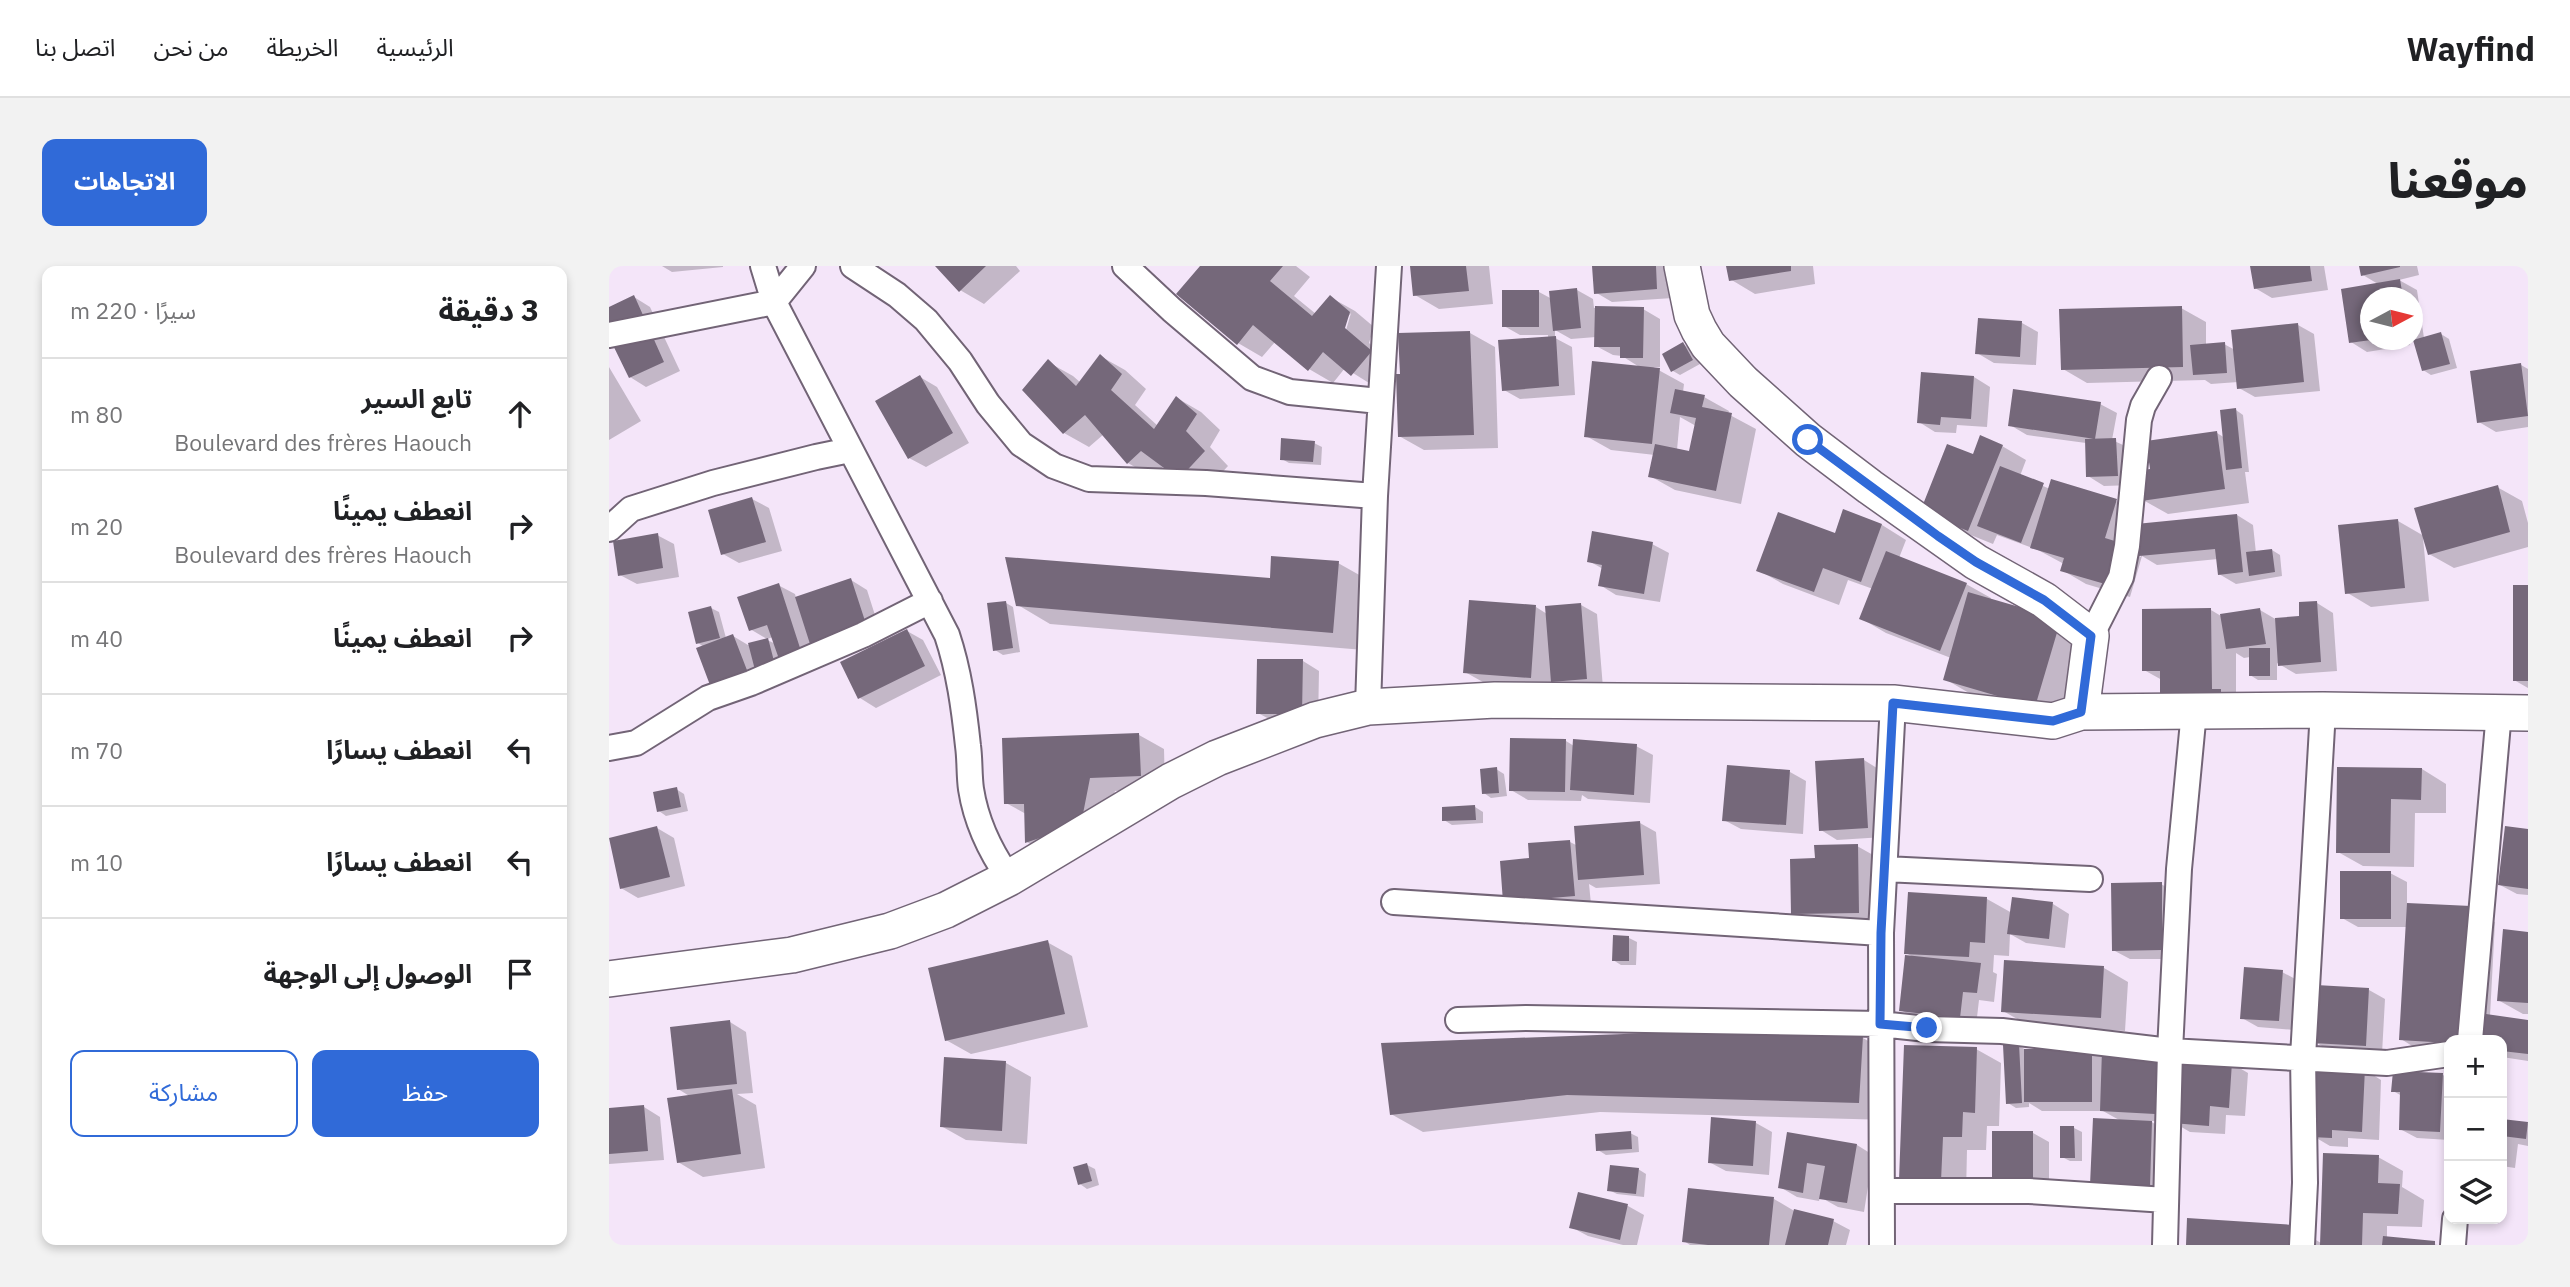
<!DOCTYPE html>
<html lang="ar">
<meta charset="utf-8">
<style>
body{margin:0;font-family:"IBM Plex Sans","Noto Sans Arabic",sans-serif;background:#f2f2f2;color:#202124;direction:rtl}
.controls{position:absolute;right:21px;bottom:21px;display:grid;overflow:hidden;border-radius:14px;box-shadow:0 4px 10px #0003}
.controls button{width:63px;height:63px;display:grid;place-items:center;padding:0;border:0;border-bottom:2px solid #e0e0e0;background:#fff;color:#202124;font:35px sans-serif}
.compass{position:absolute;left:1751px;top:21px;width:63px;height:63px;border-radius:50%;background:#fff;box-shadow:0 4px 10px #0003;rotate:83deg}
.stop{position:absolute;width:21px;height:21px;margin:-16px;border:5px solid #306ad8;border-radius:50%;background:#fff}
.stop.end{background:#306ad8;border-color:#fff;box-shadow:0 2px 7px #0008}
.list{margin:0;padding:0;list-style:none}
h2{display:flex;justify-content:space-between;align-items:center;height:91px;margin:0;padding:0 28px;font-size:30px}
h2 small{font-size:23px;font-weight:400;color:#757577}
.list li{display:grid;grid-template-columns:46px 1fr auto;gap:21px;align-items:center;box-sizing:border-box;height:112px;padding:0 28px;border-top:2px solid #e0e0e0}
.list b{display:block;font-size:26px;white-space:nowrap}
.list p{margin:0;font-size:23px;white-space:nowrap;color:#757577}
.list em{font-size:23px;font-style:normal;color:#757577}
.actions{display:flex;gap:14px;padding:21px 28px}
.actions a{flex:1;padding:16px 0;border:2px solid #306ad8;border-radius:14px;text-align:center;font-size:24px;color:#306ad8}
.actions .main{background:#306ad8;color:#fff}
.icon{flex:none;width:38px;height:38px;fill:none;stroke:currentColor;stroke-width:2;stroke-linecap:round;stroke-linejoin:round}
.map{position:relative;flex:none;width:1919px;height:979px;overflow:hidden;direction:ltr;border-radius:14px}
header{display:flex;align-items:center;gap:42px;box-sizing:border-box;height:98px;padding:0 35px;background:#fff;border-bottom:2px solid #e0e0e0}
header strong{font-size:33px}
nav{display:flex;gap:38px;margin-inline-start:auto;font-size:24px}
.intro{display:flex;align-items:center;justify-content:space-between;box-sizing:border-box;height:168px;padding:0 42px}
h1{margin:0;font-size:49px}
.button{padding:18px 32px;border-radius:14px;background:#306ad8;color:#fff;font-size:24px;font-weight:700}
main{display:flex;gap:42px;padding:0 42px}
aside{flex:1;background:#fff;border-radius:14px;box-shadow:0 4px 10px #0003}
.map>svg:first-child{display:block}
.shadow{fill:#0003;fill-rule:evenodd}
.building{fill:#75687a}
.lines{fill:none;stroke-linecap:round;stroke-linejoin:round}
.street-casing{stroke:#726476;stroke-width:28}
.secondary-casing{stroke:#726476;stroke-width:38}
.street{stroke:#fff;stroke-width:24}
.secondary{stroke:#fff;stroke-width:35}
.route{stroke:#306ad8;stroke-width:9}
</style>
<header>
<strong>Wayfind</strong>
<nav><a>الرئيسية</a><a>الخريطة</a><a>من نحن</a><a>اتصل بنا</a></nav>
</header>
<div class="intro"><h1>موقعنا</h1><a class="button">الاتجاهات</a></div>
<main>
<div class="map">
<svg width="1919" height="979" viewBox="0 0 1919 979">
<rect width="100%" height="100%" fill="#f4e5f9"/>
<path class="shadow" d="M53,0H114V1L63,6Z
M328,0H407L411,5L375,38L351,24Z
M593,0H687L701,11L685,30L707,48L721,31L746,45L765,61L760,77L786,100L768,122L736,102L724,117L700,103L666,76L653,91L629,77ZM742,47L735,71L732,70L737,53Z
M803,0H880L884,38L830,43L806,29Z
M985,0H1062L1064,32L1003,36L986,26Z
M1119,0H1204L1206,18L1146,28L1121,13Z
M1643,0H1715L1719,24L1663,32L1646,22Z
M1752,0H1808L1810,9L1790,14L1808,24L1815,72L1832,68L1840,73L1848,102L1822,109L1814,104L1806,75L1800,76L1801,79L1758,86L1742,76L1734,24L1769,18L1754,9ZM1762,32H1804V74H1762Z
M968,24L984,33L985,42L1034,43L1051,53V101H1044L1075,118L1074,126L1095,131L1120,145L1119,148L1147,163L1132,238L1066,224L1041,210L1046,189L1002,184L977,170L1032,102L1013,90L1004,89L987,80V71L962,73L946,64V72L963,81L966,129L911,133L895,124L939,72V69H911L895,60L930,26L943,33ZM1071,151L1087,160L1081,187L1068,184Z
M25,31L41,41L71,105L37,121L21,111L0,43Z
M1572,42L1597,56V80L1615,78L1626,84L1689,59L1705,68L1711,125L1646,131L1630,122L1629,116L1602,118L1596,114L1478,117L1454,103Z
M1413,57L1429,66L1427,99L1385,97L1368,87Z
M861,67L886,81L889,182L815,184L790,170Z
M1074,78L1082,83L1091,98L1071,109L1064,105Z
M491,90L516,104L537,123L526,139L549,160L568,132L592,146L611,164L601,181L619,200L595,226L555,200L543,211L519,197L495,168L480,181L455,167L415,124L439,96L464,110L472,117Z
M1912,99L1919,103V161L1887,166L1870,156Z
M0,101L32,155L0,174Z
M1313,108L1365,111L1381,121L1378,161L1348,159L1347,167L1326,166L1310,156Z
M311,111L328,121L360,177L317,201L300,192Z
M1491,138L1508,147L1503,174L1523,183L1525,219L1495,220L1479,210L1477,177L1418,169L1401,159Z
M1627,144L1634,149L1640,206H1636L1640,237L1559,248L1534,234L1543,205L1608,167L1616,172Z
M705,177L713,181L712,199L680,197L673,193Z
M1393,180L1417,194L1411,210L1441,223L1507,235L1532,249L1529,259L1628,249L1644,259L1647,287L1663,284L1671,289L1673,310L1627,318L1610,308L1609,293L1548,299L1533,290L1521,331L1477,318L1453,304L1455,298L1429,284L1388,269L1384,278L1337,259L1365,191ZM1529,259L1532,291L1521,285Z
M1888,221L1913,235L1919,257V281L1845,302L1820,288L1815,271L1814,272L1820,335L1762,341L1737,326L1789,255L1815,270Z
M143,233L160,242L173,285L130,297L114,288Z
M1235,245L1273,259L1297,274L1290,292L1357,318L1382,332L1381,335L1476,369L1451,454L1360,427L1336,413L1342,392L1277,367L1253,353L1264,323L1239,314L1230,339L1174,318L1149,304L1227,270Z
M48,269L65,278L70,311L28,318L11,309Z
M1043,278L1060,287L1051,336L1007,329L991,319L994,303L980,295Z
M729,297L761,315L755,384L441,358L409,339L663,314Z
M242,314L258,324L272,368L219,387L202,377L208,394L173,403L157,422L89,377L102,342L110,346L117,372L124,370L139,379L158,374L167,378L164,371L158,373L141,363L169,319L186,328L187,332Z
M1919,321V422L1905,414Z
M397,337L404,341L411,386L394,389L386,384Z
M1708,337L1724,347L1728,405L1687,408L1668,397V414H1649L1641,409V391L1635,392L1627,387V433L1553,414L1535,404L1602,344L1612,350L1651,344L1668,354L1692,352Z
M972,339L988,348L994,422L960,425L947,417L946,425L881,420L856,406L927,341L938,348Z
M298,365L314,374L332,409L267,442L251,432Z
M694,395L710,405L709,457L666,456L649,447Z
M530,469L555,483L556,523L506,525L496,572L442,590L418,576L417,548L397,537Z
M957,475L965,480H1027L1044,489L1041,537L979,533L973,529L972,535L919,534L902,524Z
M1255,494L1271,504L1275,571L1228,574L1212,564Z
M887,503L895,508L898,530L882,532L875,527Z
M1730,503H1813L1837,518V547H1806L1805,601L1754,600L1729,586Z
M1181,506L1197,515L1194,568L1132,563L1115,554Z
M67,523L75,528L79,545L57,550L50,545Z
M866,541L874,546V557L843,559L835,554Z
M1031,557L1047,566L1051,618L987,622L980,618L982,638L912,644L921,594L961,576L969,580Z
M48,562L65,572L76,620L29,632L12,622Z
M1919,565V629L1908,628L1891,619Z
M1248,580L1273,594L1274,660L1208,661L1183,647L1207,594Z
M1781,607L1798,616V639L1861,642L1886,656L1881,750L1919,755V795L1893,791V774H1840V789L1816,788L1792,773L1798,661H1749L1733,652Z
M1552,618L1569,628V693H1521L1504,684Z
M1378,633L1403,647L1444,638L1460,648L1456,682L1417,677L1401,668L1400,690L1385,689L1384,706L1388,708L1385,736L1370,734L1367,760L1308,754L1292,744L1306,692L1297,687Z
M1919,667V748H1914L1889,734Z
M1020,672L1028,676L1027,699H1012L1004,694Z
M438,676L463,690L479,761L362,788L337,774Z
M1495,702L1519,716L1516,765L1419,759L1394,745Z
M1673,706L1690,715L1686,764L1649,761L1633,752Z
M1760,724L1776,733L1773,788L1722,785L1706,776Z
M121,756L137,766L144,827L128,828L147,839L156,902L94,911L69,896L82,831L69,823Z
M1254,772L1285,790L1281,854L991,846L814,866L782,848Z
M1410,780L1419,785H1483L1494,792L1622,797L1639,807L1636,850L1617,849L1616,868L1581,866L1562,855H1541L1559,866L1557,930L1500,927L1512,855L1494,845H1433L1420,837V841L1407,842L1399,837Z
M1367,783L1392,797L1390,860H1378L1377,884H1358L1357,928L1292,913Z
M337,793L397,797L422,811L418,878L357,874L332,860Z
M1756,804L1772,814L1770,874L1739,872V881L1721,880L1704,870Z
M1785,806L1834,809L1840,813V874L1808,872L1791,863L1793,830L1784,825Z
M35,841L51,851L55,894L0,898V844Z
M1893,854L1919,858V880L1909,878L1906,902L1893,900Z
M1147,857L1163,866L1160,909L1117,905L1100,896Z
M1465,862L1473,866V895H1461L1453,891Z
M1021,867L1029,871L1030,886L997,889L989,884Z
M1424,867L1440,876V921H1401Z
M1180,868L1248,879L1264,889L1255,946L1229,941L1211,931L1210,935L1188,931L1171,921Z
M1769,891L1794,905L1793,921L1815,934L1813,961L1778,960V972L1829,979H1578L1685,961L1712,977Z
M478,899L486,903L490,919L478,923L471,918Z
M1029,903L1037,908L1035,931L1008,928L1000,924Z
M970,928L1019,940L1035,949L1028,979H1014L979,970L962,961Z
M1165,933L1187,946L1224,955L1241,964L1237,979H1081L1075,975Z"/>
<path class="building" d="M326,0H377L350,26Z
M591,0H674L661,15L703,50L721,29L741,46L736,62L763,85L742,110L714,86L699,105L644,59L628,79L567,28Z
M801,0H857L860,25L804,30Z
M983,0H1047L1048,23L985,28Z
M1117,0H1182V5L1120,15Z
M1641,0H1701L1703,15L1645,23Z
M1750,0H1791V1L1752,10Z
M1791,13L1794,32H1762V74L1740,77L1732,23Z
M968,22L972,62L944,65L940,25Z
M893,24H930V61H893Z
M25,29L55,96L20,112L0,71V41Z
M986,40L1035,41L1034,92H1011V81H985Z
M1573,40L1574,101L1452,104L1450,43Z
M1369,52L1413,55L1411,91L1366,88Z
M1689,57L1695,116L1628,123L1622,64Z
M861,65L865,169L789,171L787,108H791L789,67Z
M1832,66L1841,98L1813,105L1804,74Z
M947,70L950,120L893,125L889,74Z
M1074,76L1084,94L1062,106L1053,88Z
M1616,76L1618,107L1584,109L1581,79Z
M491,88L513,108L502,124L545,163L567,130L588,148L577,165L596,185L570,213L532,185L518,198L476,149L454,168L413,124L439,93L467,120Z
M983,95L1051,102L1043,178L975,171Z
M1912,97L1919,150L1868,157L1861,105Z
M1312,106L1365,110L1362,153L1332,151L1331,159L1308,157Z
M311,109L344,167L299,193L266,135Z
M1066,123L1096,129L1093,141L1123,147L1107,225L1039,211L1046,178L1080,185L1087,152L1061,147Z
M1404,123L1492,136L1486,173L1399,160Z
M1627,142L1633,202L1617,204L1611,144Z
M1608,165L1616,223L1532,235L1528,205L1541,203L1537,175Z
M1371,169L1394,179L1359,265L1311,246L1338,178L1364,188Z
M672,172L706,175L704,196L671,194Z
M1507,172L1509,210L1477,211L1476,173Z
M1391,200L1435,217L1412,277L1368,260Z
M1442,213L1508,233L1496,272L1509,276L1496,318L1451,305L1455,292L1421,282Z
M1889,219L1901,266L1819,289L1805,242Z
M143,231L157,276L112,289L99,244Z
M1234,243L1273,258L1252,316L1214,302L1205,326L1147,305L1169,246L1226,267Z
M1628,248L1634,306L1609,309L1606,283L1530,290L1527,258Z
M1789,253L1796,322L1736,328L1729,259Z
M983,265L1044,276L1035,328L989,320L993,299L978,296Z
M49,267L54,302L9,310L4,275Z
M1663,283L1666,306L1640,310L1637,286Z
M1277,285L1358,317L1331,385L1250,353Z
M662,290L730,295L724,367L407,340L396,291L661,312Z
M242,312L257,358L201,378L186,331Z
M170,317L192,385L170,393L158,359L140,365L128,331Z
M1904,319H1919V415H1904Z
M1359,326L1452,353L1426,441L1334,414Z
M860,334L927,339L922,412L854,407Z
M397,335L404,382L384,385L378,337Z
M1708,335L1712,396L1669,400L1666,352L1690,350V336Z
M972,337L978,413L942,416L936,340Z
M102,340L111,372L87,378L79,346Z
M1602,342L1603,423H1612V431L1551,432V405H1533V343Z
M1651,342L1657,378L1617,383L1611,348Z
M298,363L316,400L249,433L231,396Z
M124,368L141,412L104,427L87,382Z
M159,372L166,399L146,404L139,377Z
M1640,382H1661V410H1640Z
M648,393H694L693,448H647Z
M530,467L532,510L481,512L472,558L416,577L415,538H395L393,472Z
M901,472L957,473L956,526L900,525Z
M964,473L1028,478L1025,529L961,524Z
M1255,492L1259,562L1210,565L1206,495Z
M1118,499L1181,504L1177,559L1113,555Z
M888,501L890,527L873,528L871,503Z
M1728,501L1813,502L1812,534L1782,533L1781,587H1727Z
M68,521L72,541L48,546L44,526Z
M866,539L867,554L833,555V541Z
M1031,555L1035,609L969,614L965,560Z
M48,560L61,611L11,623L0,572Z
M1896,560L1919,563V623L1889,619Z
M961,574L966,630L894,636L891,595L920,592L919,577Z
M1249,578L1250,647L1182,648L1181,593L1206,592L1205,579Z
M1731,605H1782V653H1731Z
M1553,616V684L1503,685L1502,617Z
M1299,626L1378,631L1376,677L1361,676L1360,691L1295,688Z
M1403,631L1444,636L1440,673L1398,668Z
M1798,637L1862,640L1855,774H1840V777L1790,774Z
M1894,663L1919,666V737L1888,735Z
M1004,669L1020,670V695H1003Z
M439,674L456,748L336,775L319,702Z
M1296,689L1372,697L1368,727L1354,726L1351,752L1290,745Z
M1395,694L1495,700L1492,752L1392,746Z
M1635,701L1674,704L1670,755L1631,753Z
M1707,719L1760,722L1757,780L1704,777Z
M1863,746L1919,754V788L1893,785V774H1860Z
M121,754L128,818L68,824L61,761Z
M1068,766L1254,770L1250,837L958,829L781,849L772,777Z
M1410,778L1413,837L1397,838L1394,779Z
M1295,779L1368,781L1366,847L1354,846L1353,871H1334L1332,915L1290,914Z
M1415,783H1483V836H1415Z
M1493,784L1549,786L1546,848L1491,845Z
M335,791L397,795L393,865L331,861Z
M1568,791L1623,796L1620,842L1601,840L1600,860L1563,857Z
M1705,800L1756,802L1753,866L1723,864V872L1702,871Z
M1784,805L1834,807L1831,866L1790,864L1791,826H1782Z
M123,823L132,888L68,897L58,832Z
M35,839L39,885L0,888V842Z
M1102,851L1147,855L1144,900L1099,897Z
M1484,852L1543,855L1541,921L1481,919Z
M1893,853L1919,856L1917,873L1893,870Z
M1451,860H1465L1466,892H1451Z
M1022,865L1023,883L987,885L986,868Z
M1383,865H1424V913H1383Z
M1178,866L1248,878L1238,937L1210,933L1216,900L1198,897L1194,927L1169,922Z
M1714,887L1770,889L1769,917L1791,918L1789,948L1754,947L1753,979H1711Z
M478,897L483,915L469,919L464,901Z
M1001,899L1030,902L1027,928L998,925Z
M1079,922L1165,931L1160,979H1099L1073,976Z
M969,926L1019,938L1011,974L960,962Z
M1185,943L1225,953L1219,979H1176Z
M1578,952L1685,959L1684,979H1577Z
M1774,970L1826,975V979H1773Z"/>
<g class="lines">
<g class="street-casing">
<path id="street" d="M154,0L165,36L338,369C350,405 355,442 359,480C361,494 360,509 362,523C367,555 381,585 400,612
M244,0L288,29L317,54L351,95L379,138L412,178L445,200L480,213L597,217L766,230
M516,0L563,44L643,112L681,126L770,135
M0,69L165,36L194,0
M0,263L22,243L104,217L207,191L241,184
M1482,370L1512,311L1518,280L1530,154L1534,140L1550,112
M759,441L766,230L780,0
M0,482L27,477L99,432L142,417L254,369L321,335
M1276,603L1481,613
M785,636L1272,667
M849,754L917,752L1271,758L1318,763L1393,765L1561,785L1778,797L1840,788
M1861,774L1890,446
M1273,925H1420L1557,934
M1273,979L1272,667L1284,437
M1556,979L1561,785L1570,603L1585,445
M1693,979L1696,917L1694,791L1714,444
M1844,979L1846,953"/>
</g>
<g class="secondary-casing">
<path id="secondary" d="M1073,0L1083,49L1090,64L1099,79L1134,116L1199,174L1261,221L1367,296L1435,334L1482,370L1472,446
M0,713L183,689L281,665L337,644L400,612L562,515L608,492L706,454L759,441L886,434L1284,437L1444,455L1472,446L1714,444L1919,447"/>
</g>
<use href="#street" class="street"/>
<use href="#secondary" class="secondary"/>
</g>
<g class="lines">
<path class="route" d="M1199,174L1329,270L1367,296L1435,334L1482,370L1472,446L1444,455L1284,437L1272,667L1271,758L1318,762"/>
</g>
</svg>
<div class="controls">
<button>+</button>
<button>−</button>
<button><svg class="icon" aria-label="layers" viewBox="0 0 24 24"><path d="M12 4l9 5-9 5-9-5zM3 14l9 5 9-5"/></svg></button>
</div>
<svg class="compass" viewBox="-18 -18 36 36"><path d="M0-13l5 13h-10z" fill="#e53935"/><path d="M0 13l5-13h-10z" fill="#757577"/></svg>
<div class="stop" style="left:1199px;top:174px"></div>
<div class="stop end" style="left:1318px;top:762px"></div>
</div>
<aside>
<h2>3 دقيقة<small>سيرًا · 220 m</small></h2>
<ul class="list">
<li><svg class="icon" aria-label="ahead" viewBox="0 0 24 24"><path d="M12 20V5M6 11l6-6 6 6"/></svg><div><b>تابع السير</b><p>Boulevard des frères Haouch</p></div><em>80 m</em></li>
<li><svg class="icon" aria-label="right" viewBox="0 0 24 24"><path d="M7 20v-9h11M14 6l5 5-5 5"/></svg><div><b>انعطف يمينًا</b><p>Boulevard des frères Haouch</p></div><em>20 m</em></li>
<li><svg class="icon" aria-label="right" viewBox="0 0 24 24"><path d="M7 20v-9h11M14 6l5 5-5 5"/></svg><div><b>انعطف يمينًا</b></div><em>40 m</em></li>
<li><svg class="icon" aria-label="left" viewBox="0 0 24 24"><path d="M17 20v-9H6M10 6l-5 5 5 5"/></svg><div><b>انعطف يسارًا</b></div><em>70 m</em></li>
<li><svg class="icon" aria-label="left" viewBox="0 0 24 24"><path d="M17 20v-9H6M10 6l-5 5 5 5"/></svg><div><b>انعطف يسارًا</b></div><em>10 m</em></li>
<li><svg class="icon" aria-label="arrive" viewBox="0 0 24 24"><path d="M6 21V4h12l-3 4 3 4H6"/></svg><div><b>الوصول إلى الوجهة</b></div></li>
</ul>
<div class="actions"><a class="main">حفظ</a><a>مشاركة</a></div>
</aside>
</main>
